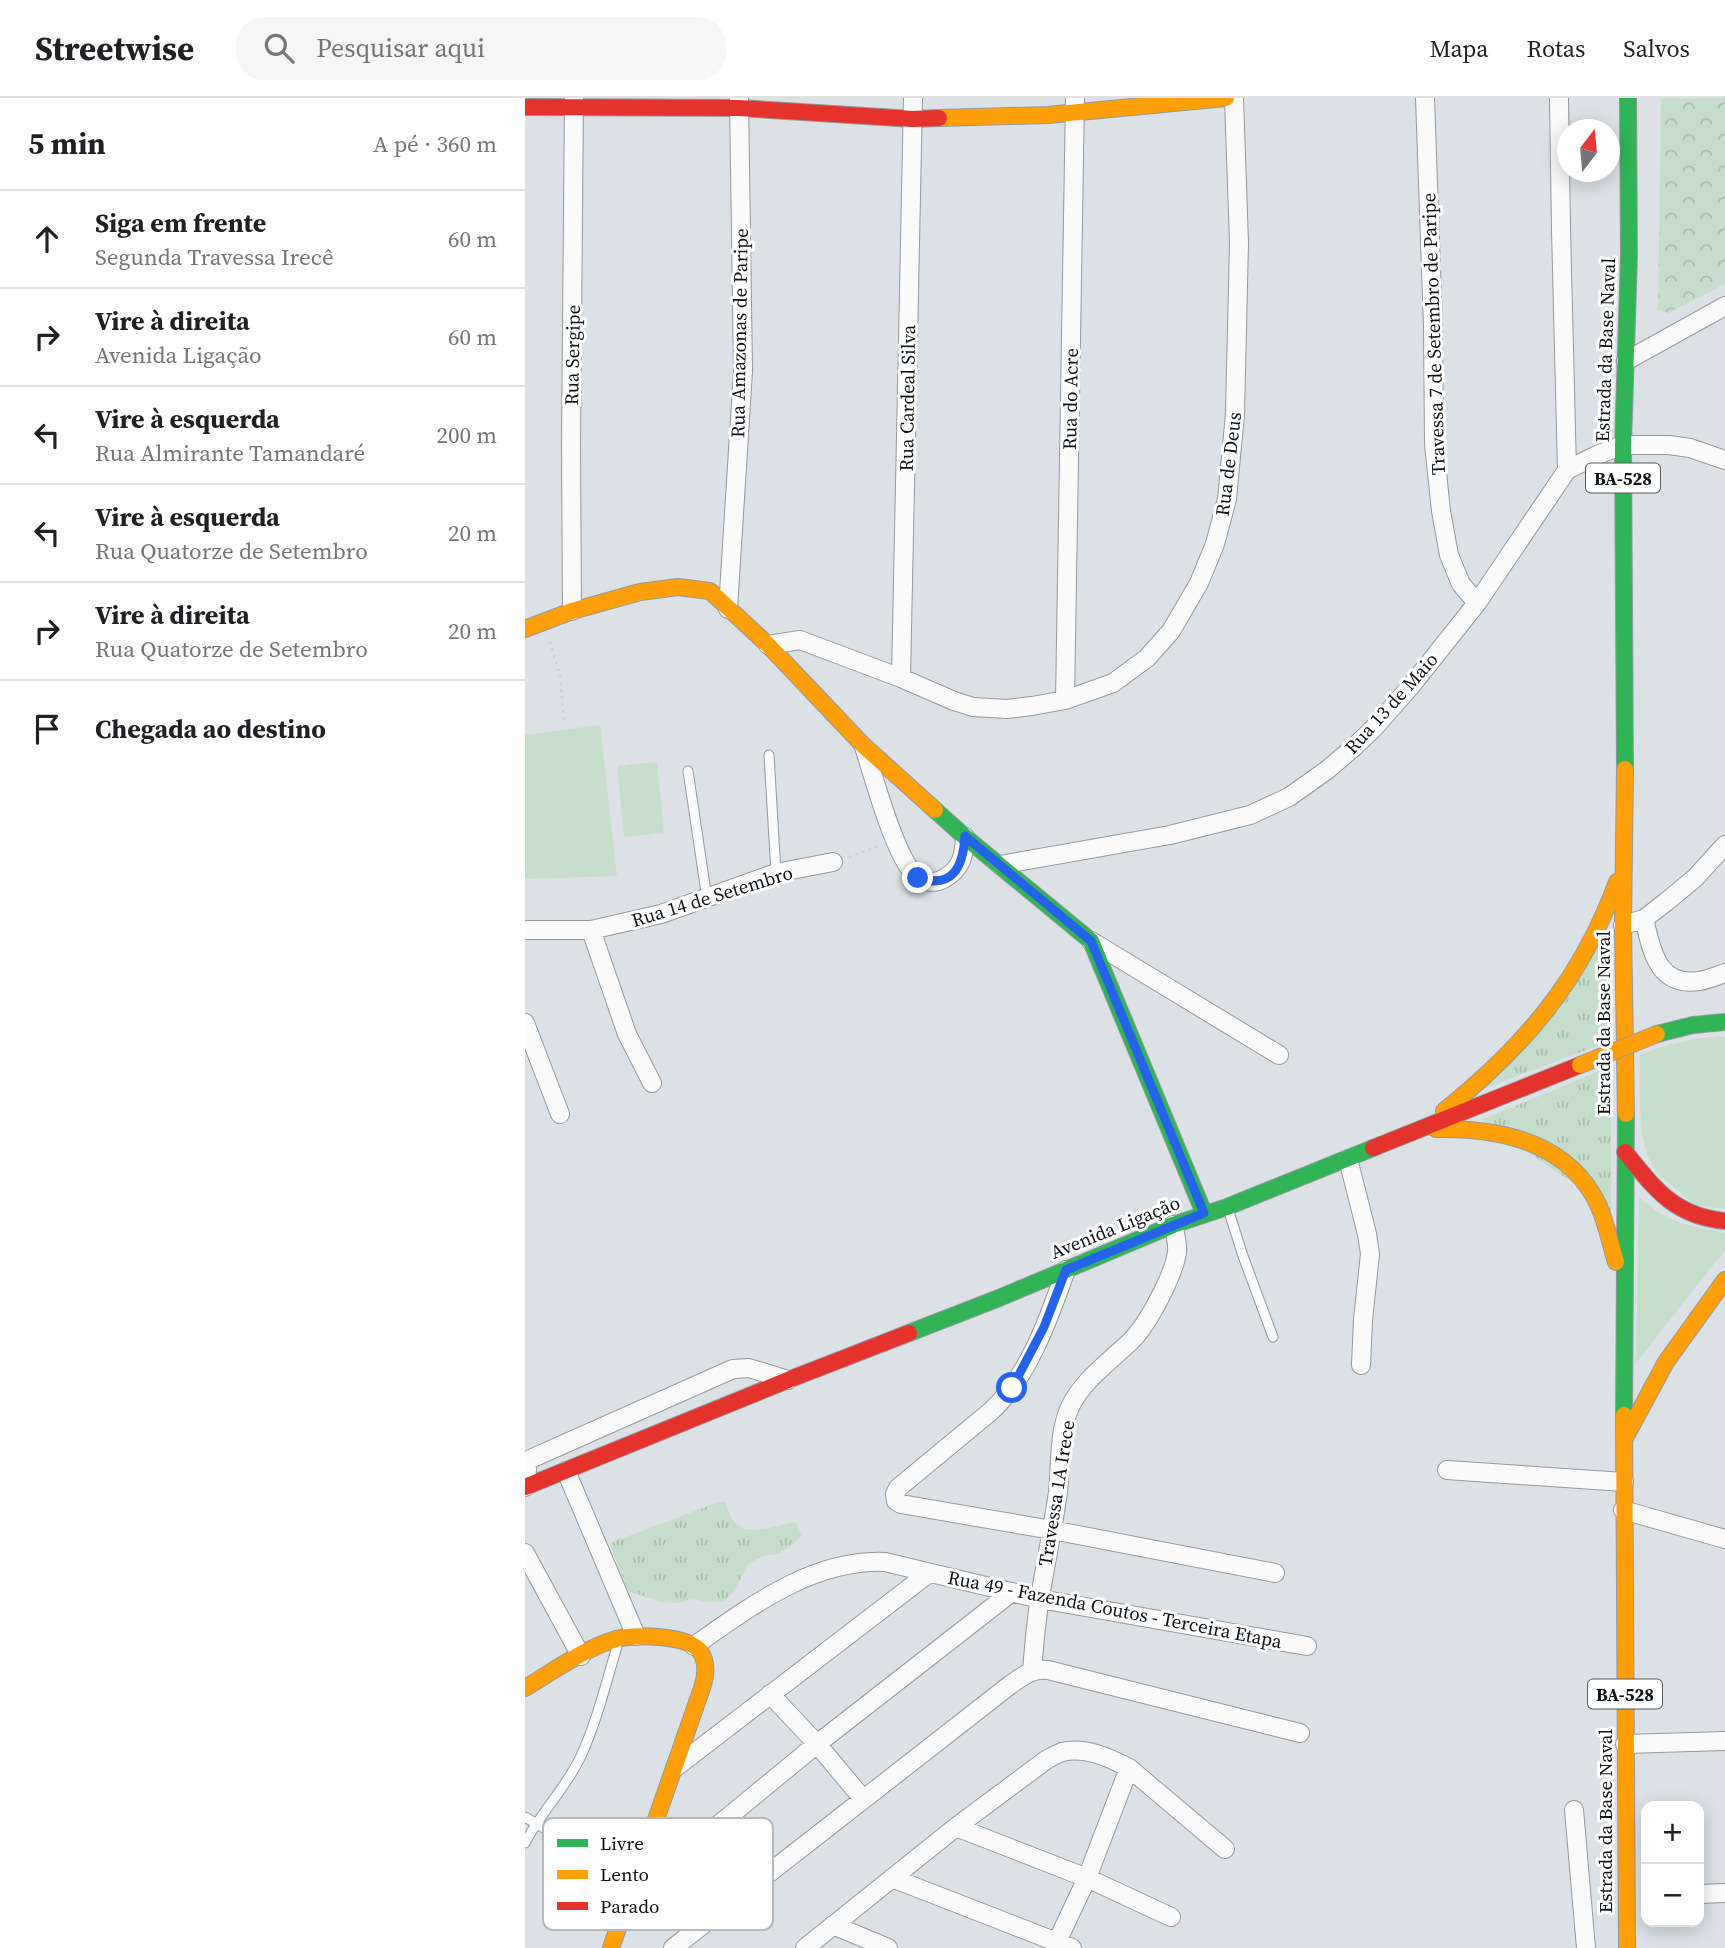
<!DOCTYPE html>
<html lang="pt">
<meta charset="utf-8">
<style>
body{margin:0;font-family:"Source Serif 4",serif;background:#f6f6f6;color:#202124}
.controls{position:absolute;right:21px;bottom:21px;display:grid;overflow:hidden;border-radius:14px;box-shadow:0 4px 18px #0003}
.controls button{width:63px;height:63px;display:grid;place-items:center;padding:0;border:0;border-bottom:2px solid #e0e0e0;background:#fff;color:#202124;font:35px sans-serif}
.compass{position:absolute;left:1032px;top:21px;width:63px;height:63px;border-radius:50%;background:#fff;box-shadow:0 4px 18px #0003;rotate:16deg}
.stop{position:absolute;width:21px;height:21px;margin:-16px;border:5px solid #2563eb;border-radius:50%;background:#fff}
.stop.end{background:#2563eb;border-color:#fff;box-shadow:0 2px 7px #0008}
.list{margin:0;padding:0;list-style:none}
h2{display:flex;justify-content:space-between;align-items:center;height:91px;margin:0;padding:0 28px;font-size:30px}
h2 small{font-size:23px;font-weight:400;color:#757577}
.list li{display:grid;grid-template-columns:46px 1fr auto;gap:21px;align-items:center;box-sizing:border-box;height:98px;padding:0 28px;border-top:2px solid #e0e0e0}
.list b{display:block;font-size:26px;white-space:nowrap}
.list p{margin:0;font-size:23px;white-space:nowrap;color:#757577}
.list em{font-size:23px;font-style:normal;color:#757577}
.icon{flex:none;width:38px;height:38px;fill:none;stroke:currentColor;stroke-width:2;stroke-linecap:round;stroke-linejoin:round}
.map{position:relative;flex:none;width:1200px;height:1850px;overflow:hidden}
header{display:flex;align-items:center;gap:42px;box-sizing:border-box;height:98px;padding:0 35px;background:#fff;border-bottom:2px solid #e0e0e0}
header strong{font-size:33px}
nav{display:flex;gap:38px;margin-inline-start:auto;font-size:24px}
.search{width:490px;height:63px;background:#f6f6f6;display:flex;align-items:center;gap:18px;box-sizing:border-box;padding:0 24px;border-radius:28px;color:#757577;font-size:26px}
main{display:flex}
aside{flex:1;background:#fff}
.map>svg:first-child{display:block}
.grass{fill:url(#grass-tufts)}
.forest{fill:url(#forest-crowns)}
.green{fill:#c7ddcc}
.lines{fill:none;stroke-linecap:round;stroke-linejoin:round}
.lane-casing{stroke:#95999c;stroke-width:11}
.street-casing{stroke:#95999c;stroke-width:20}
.fast-casing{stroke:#95999c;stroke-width:18}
.slow-casing{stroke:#95999c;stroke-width:18}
.jam-casing{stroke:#95999c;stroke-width:18}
.path{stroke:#cdcecf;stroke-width:2.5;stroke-dasharray:2 5;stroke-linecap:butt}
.lane{stroke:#fafafb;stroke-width:9}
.street{stroke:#fafafb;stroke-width:18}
.fast{stroke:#30b455;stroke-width:16}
.slow{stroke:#ff9f0a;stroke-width:16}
.jam{stroke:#e5322d;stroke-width:16}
.slow-bridge-casing{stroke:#95999c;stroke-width:18;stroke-linecap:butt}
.slow-bridge{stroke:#ff9f0a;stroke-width:16}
.route{stroke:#2563eb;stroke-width:9}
.labels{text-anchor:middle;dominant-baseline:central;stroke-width:6;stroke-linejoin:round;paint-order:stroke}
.shield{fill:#fff;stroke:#57595b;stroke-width:2}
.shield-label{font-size:18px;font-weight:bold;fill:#0f1215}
.street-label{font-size:19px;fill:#0f1215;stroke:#fff}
.key{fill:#fff;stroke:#b7b8b9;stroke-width:2}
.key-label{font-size:19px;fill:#0f1215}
</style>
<header>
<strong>Streetwise</strong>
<div class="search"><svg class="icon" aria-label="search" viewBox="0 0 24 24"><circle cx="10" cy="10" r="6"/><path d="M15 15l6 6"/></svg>Pesquisar aqui</div>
<nav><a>Mapa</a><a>Rotas</a><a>Salvos</a></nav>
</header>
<main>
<aside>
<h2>5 min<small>A pé · 360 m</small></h2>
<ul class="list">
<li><svg class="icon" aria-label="ahead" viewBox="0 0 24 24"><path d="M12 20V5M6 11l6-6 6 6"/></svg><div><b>Siga em frente</b><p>Segunda Travessa Irecê</p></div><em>60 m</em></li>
<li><svg class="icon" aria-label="right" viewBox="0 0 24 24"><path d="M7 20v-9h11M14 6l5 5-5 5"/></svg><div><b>Vire à direita</b><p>Avenida Ligação</p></div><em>60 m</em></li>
<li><svg class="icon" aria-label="left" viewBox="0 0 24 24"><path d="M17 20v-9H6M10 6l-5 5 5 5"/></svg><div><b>Vire à esquerda</b><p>Rua Almirante Tamandaré</p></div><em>200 m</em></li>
<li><svg class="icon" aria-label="left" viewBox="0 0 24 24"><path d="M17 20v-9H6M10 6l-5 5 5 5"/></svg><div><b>Vire à esquerda</b><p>Rua Quatorze de Setembro</p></div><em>20 m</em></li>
<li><svg class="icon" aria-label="right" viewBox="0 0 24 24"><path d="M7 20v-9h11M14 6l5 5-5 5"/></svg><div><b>Vire à direita</b><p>Rua Quatorze de Setembro</p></div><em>20 m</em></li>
<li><svg class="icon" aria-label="arrive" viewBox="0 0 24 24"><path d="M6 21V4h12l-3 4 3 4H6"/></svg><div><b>Chegada ao destino</b></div></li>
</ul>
</aside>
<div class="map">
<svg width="1200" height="1850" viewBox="0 0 1200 1850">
<defs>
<pattern id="grass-tufts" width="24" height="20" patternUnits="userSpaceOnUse" patternTransform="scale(1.75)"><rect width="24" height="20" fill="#c7ddcc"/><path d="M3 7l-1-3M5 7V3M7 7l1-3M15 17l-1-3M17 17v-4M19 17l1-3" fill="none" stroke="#aabdae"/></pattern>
<pattern id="forest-crowns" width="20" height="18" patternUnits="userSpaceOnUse" patternTransform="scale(1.75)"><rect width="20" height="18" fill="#c7ddcc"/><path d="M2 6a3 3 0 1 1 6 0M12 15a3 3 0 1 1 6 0" fill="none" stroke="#aabdae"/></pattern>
</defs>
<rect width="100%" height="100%" fill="#dce1e6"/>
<path class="grass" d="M1081,840L1085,943L961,990Z
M1086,968V1122L1079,1106L956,1022Z
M200,1404C203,1410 205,1420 210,1425C225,1439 252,1427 270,1424L277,1438L266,1448L252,1456L238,1458L223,1466L209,1494L197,1504H182L168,1501L152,1505L136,1504L103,1493L85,1446L90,1443L191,1405Z"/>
<path class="forest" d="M1136,0H1200V186L1143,215L1133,212Z"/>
<path class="green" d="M75,627L92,778L0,781V637Z
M132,664L139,735L99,739L92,668Z
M1200,939V1111L1170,1107L1132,1075L1122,1056L1117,1035L1115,1008V957C1143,946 1169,939 1200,939Z
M1114,1099C1144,1126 1162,1127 1200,1135V1152L1111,1265Z"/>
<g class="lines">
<g class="lane-casing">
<path id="lane" d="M244,657L251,775
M163,673L182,801
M704,1114L718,1158L748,1239
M0,1719L39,1742L113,1770
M0,1745C16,1714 41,1690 56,1658C72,1623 82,1582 93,1545"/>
</g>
<g class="street-casing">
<path id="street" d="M900,0L908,228L909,346L916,413L924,457L936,486L952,505
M1034,0L1036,131L1042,372
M1101,263L1200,208
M203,511L218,273L214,1
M47,513L46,347L49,0
M243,547L275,542L376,580L429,603L448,609L482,611L507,608L540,602L588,585L622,560L646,533L674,485L690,446L702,401L710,316L714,145L709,0
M376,580L388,0
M540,602L550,0
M339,649C348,676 372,768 394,780C402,785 412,785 420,780C437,770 439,757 440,739
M475,767L645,737L725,717L764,699L802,672L828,650L848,631L886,588L952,505L1042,372L1072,357L1098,347H1144L1165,350L1200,362
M1119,821C1127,852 1132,889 1174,883C1182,882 1192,878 1200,875
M1098,827L1119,821L1141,804L1170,780L1200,747
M0,832H66L136,816L251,775L308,764
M66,832L102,936L127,985
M566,843L754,957
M0,925L35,1016
M823,1061L842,1136L845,1156L838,1222L836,1267
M541,1172C524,1220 503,1280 465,1314L373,1390L370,1396L371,1403L376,1406L527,1432L750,1475
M922,1372L1099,1384
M41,1373L111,1538
M0,1389L3,1362L208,1271L224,1270L263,1282
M1098,1412L1200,1441
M0,1455L56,1558
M169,1548C226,1508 288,1461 360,1464L515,1501L782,1548
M507,1573C509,1549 511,1523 515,1499C521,1464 528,1429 533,1394C536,1366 533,1336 545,1309C557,1283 585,1263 606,1243C623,1226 649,1177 652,1154C653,1145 650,1136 648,1127
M245,1596L292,1646L338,1701
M1100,1646L1200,1643
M151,1669L404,1475
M1049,1712L1061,1850
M431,1729L562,1780L646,1819
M367,1780L547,1850
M1174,1796L1200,1795
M103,1798L169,1747L292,1646L487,1494
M308,1827L363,1850
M148,1850L485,1587C498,1578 507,1570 523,1572L775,1635
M280,1850L431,1729L521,1662C526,1659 532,1656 537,1654C560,1648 585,1660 604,1670L700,1751
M529,1850L562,1780L604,1670"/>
</g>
<g class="fast-casing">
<path id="fast" d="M1100,671L1098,347L1104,157L1103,0
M410,712L440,739L566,843L679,1115
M1132,936L1168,927L1200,924
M384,1235L474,1200L648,1127L702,1109L848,1050
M1099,1317L1101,1016"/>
</g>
<g class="slow-casing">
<path id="slow" d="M414,20L523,17L701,0
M0,531L47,513L115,494L153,489L185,493L243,547L338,647L410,712
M1100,671L1098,827L1101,1016
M919,1013C1000,948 1056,882 1092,784
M911,1031C970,1030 1036,1042 1068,1097C1080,1117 1084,1142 1091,1164
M1099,1317L1102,1850
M1100,1340L1141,1264L1200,1182
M0,1590C29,1573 58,1551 91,1541C110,1536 162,1537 175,1553C183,1565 181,1578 177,1590L86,1850"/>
</g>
<g class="jam-casing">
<path id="jam" d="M0,9L214,10L388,21L414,20
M848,1050L1055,967
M1100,1054C1130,1091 1149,1118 1200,1123
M0,1389L263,1282L384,1235"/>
</g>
<path class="path" d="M25,544L35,578L39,624
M324,759L354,748"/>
<use href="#lane" class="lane"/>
<use href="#street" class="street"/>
<use href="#fast" class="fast"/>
<use href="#slow" class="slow"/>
<use href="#jam" class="jam"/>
<g class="slow-bridge-casing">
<path id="slow-bridge" d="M1055,967L1132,936"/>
</g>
<use href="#slow-bridge" class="slow-bridge"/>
</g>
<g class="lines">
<path class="route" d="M393,780C428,791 438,769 440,738L566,843L679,1115L541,1172L519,1229L487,1290"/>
</g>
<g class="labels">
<g class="shield">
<rect x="1061" y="365.5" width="74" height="29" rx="5"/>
<rect x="1063" y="1581.5" width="74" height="29" rx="5"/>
</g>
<g class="shield-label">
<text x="1098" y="380">BA-528</text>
<text x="1100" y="1596">BA-528</text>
</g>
<g class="street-label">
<text transform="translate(214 235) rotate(-89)">Rua Amazonas de Paripe</text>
<text transform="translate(908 236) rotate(-92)">Travessa 7 de Setembro de Paripe</text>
<text transform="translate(1080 252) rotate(-88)">Estrada da Base Naval</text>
<text transform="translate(47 257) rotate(-89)">Rua Sergipe</text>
<text transform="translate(382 300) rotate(-89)">Rua Cardeal Silva</text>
<text transform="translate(545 301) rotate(-89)">Rua do Acre</text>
<text transform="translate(703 366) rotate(-83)">Rua de Deus</text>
<text transform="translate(866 605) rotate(-48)">Rua 13 de Maio</text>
<text transform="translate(187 798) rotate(-17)">Rua 14 de Setembro</text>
<text transform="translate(1078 925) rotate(-90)">Estrada da Base Naval</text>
<text transform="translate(590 1129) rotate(-22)">Avenida Ligação</text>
<text transform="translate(531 1395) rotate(-81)">Travessa 1A Irece</text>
<text transform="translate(590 1511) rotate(11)">Rua 49 - Fazenda Coutos - Terceira Etapa</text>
<text transform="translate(1080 1723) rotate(-90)">Estrada da Base Naval</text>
</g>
</g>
<rect x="18" y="1720" width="230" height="112" rx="10" class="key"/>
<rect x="32" y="1741" width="31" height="8" fill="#30b455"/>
<rect x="32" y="1772" width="31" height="9" fill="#ff9f0a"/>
<rect x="32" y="1804" width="31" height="8" fill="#e5322d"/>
<g class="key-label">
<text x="75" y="1752">Livre</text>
<text x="75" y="1783">Lento</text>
<text x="75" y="1815">Parado</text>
</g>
</svg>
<div class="controls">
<button>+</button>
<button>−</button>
</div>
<svg class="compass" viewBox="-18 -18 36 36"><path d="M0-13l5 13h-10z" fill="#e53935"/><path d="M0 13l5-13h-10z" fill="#757577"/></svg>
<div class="stop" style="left:487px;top:1290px"></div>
<div class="stop end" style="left:393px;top:780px"></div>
</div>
</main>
